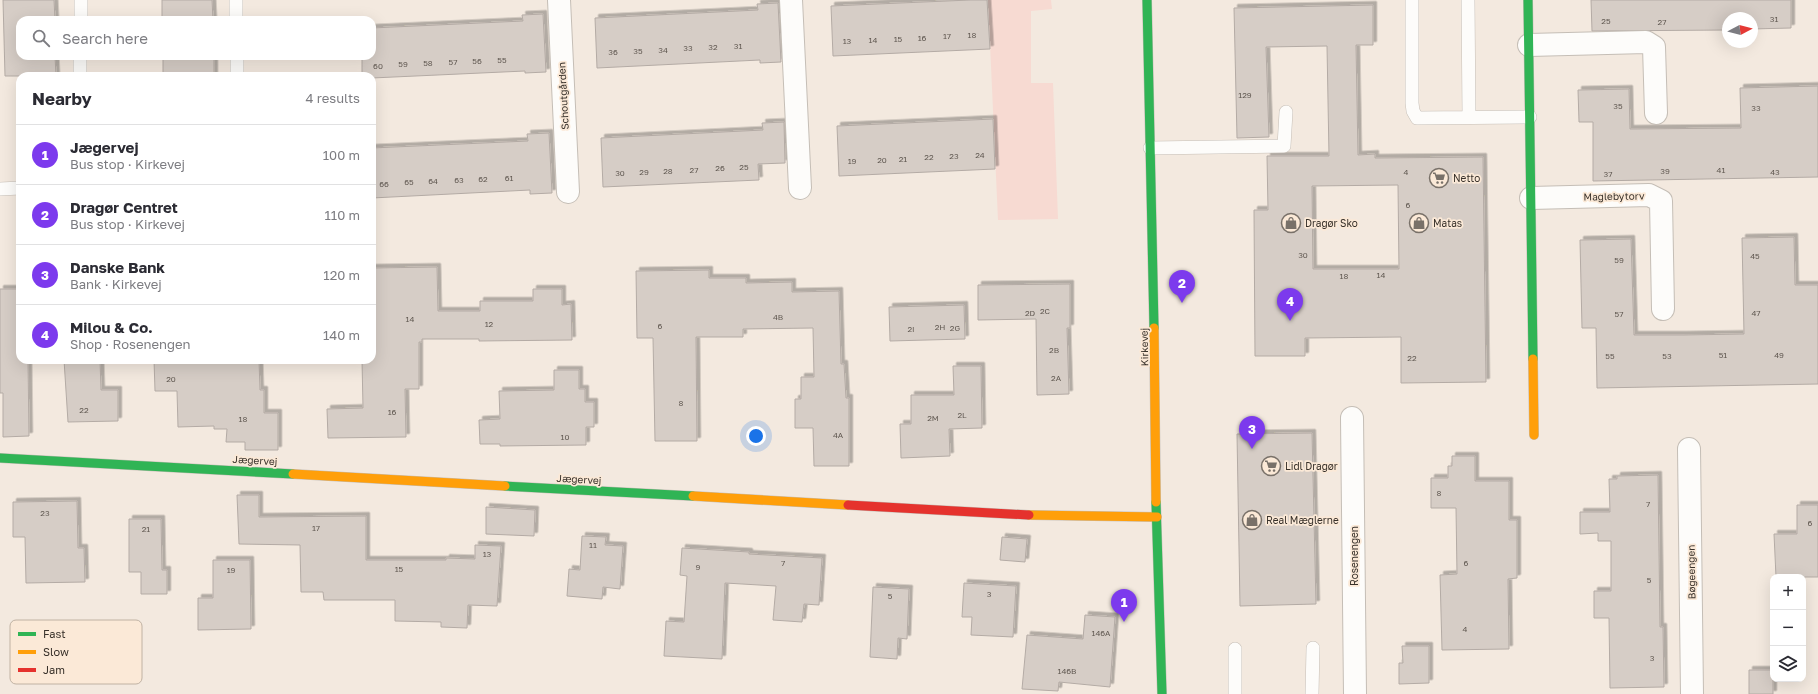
<!DOCTYPE html>
<meta charset="utf-8">
<style>
body{margin:0;font-family:"Golos Text",sans-serif;background:#f2f2f3;color:#2b2b33}
.controls{position:absolute;right:12px;bottom:12px;display:grid;overflow:hidden;border-radius:8px;box-shadow:0 4px 16px #0002}
.controls button{width:36px;height:36px;display:grid;place-items:center;padding:0;border:0;border-bottom:1px solid #e1e1e2;background:#fff;color:#2b2b33;font:20px sans-serif}
.compass{position:absolute;left:1722px;top:12px;width:36px;height:36px;border-radius:50%;background:#fff;box-shadow:0 4px 16px #0002;rotate:83deg}
.you{position:absolute;left:756px;top:436px;width:14px;height:14px;margin:-10px;border:3px solid #fff;border-radius:50%;background:#1a73e8;box-shadow:0 0 0 6px #1a73e833}
.badge{display:grid;place-items:center;width:26px;height:26px;border-radius:50%;background:#7c3aed;color:#fff;font-size:13px;font-weight:700}
.pin{position:absolute;translate:-50% -33px;filter:drop-shadow(0 1px 2px #0008)}
.pin::after{content:'';position:absolute;top:21px;width:14px;height:12px;background:inherit;clip-path:polygon(0 0,100% 0,50% 100%)}
.list{margin:0;padding:0;list-style:none}
h2{display:flex;justify-content:space-between;align-items:center;height:52px;margin:0;padding:0 16px;font-size:17px}
h2 small{font-size:13px;font-weight:400;color:#7c7c81}
.list li{display:grid;grid-template-columns:26px 1fr auto;gap:12px;align-items:center;box-sizing:border-box;height:60px;padding:0 16px;border-top:1px solid #e1e1e2}
.list b{display:block;font-size:15px;white-space:nowrap}
.list p{margin:0;font-size:13px;white-space:nowrap;color:#7c7c81}
.list em{font-size:13px;font-style:normal;color:#7c7c81}
.icon{flex:none;width:22px;height:22px;fill:none;stroke:currentColor;stroke-width:2;stroke-linecap:round;stroke-linejoin:round}
.map{position:relative;flex:none;width:1818px;height:694px;overflow:hidden}
.search{position:absolute;background:#fff;box-shadow:0 4px 16px #0002;left:16px;top:16px;width:360px;height:44px;display:flex;align-items:center;gap:10px;box-sizing:border-box;padding:0 14px;border-radius:12px;color:#7c7c81;font-size:15px}
.panel{position:absolute;background:#fff;box-shadow:0 4px 16px #0002;left:16px;top:72px;width:360px;height:292px;border-radius:12px}
.map>svg:first-child{display:block}
.green{fill:#f7dad2}
.building{fill:#d6cdc6;stroke:#b4aba5;fill-rule:evenodd;filter:url(#shadow)}
.lines{fill:none;stroke-linecap:round;stroke-linejoin:round}
.lane-casing{stroke:#c5beb6;stroke-width:14}
.street-casing{stroke:#c5beb6;stroke-width:24}
.fast-casing{stroke:#c5beb6;stroke-width:10}
.slow-casing{stroke:#c5beb6;stroke-width:10}
.jam-casing{stroke:#c5beb6;stroke-width:10}
.lane{stroke:#fdfcfa;stroke-width:13}
.street{stroke:#fdfcfa;stroke-width:22}
.fast{stroke:#30b455;stroke-width:9}
.slow{stroke:#ff9f0a;stroke-width:9}
.jam{stroke:#e5322d;stroke-width:9}
.labels{text-anchor:middle;dominant-baseline:central;stroke-width:3.5;stroke-linejoin:round;paint-order:stroke}
.number-label{font-size:8px;fill:#605851}
.street-label{font-size:10px;fill:#38312a;stroke:#fbe9d7}
.poi-label{font-size:10px;fill:#38312a;stroke:#fbe9d7;text-anchor:start}
.key{fill:#fbe9d7;stroke:#c0b2a3;stroke-width:1}
.key-label{font-size:11px;fill:#38312a}
</style>
<div class="map">
<svg width="1818" height="694" viewBox="0 0 1818 694">
<defs>
<filter id="shadow"><feDropShadow dx="3.5" dy="-3.5" stdDeviation="0" flood-color="#0004"/></filter>
</defs>
<rect width="100%" height="100%" fill="#f3e9df"/>
<path class="green" d="M988,0H1051L1052,9L1031,11V83H1053L1058,219L998,220Z"/>
<path class="building" d="M3,0H54L55,20H20V56H55L56,76H5Z
M162,0H212L213,20H162Z
M970,0H987L990,49L833,56L831,6Z
M1591,0H1791V28L1752,29V18H1728V30L1592,31Z
M778,3L781,62L760,63V60L597,68L595,18L758,10L757,4Z
M1373,5V45H1356L1358,155L1375,154V158L1483,157L1486,382L1401,383V337L1305,338V356H1255L1254,210H1268L1267,156H1329L1327,46L1266,47L1269,137L1237,138L1234,8ZM1398,185L1399,269H1313L1312,186Z
M543,14L546,72L525,73V71L372,78V76H362V56H372V28L523,21L522,15Z
M163,56H214V76H163Z
M1818,86V177L1593,181V122H1579L1578,90L1629,89L1630,129L1741,128L1740,88Z
M993,119L995,169L839,176L837,126Z
M784,122L785,163L758,164L759,180L603,187L601,138L763,130L762,123Z
M549,133L552,193L530,194V190L372,198V148L528,141L527,134Z
M1794,237L1795,285H1818V384L1597,388L1596,328H1582L1580,240L1631,239L1634,335H1683L1744,334L1742,238Z
M437,267L438,311H480V301H533V289H562V305L571,304L572,340L479,341V339H422V342H419V389H405L406,437L328,438L327,409L363,408L362,360H372V268Z
M709,270V278H746V283L792,282V292L839,291L841,364H844L846,398H849V466H814L813,428H795V399H801V377H814L813,328L743,329V337H696L697,441H655L653,338H637L636,271Z
M1070,284V328H1067L1069,394L1037,395L1036,319L978,320V285Z
M0,289H20V360H28L29,436L3,437V393H0Z
M964,305L965,339L890,341L889,307Z
M64,360H100L101,390H118V421L68,422Z
M154,360H259L260,390H264V413H278V450H245V442H226L227,429H214V426L178,427L177,391H155Z
M953,366H981L982,428L949,429L950,456L901,458L900,424H911V395H954Z
M554,370H579V389H585V402H594V427H586V445L500,446V444H480L479,420L500,419L499,391L554,390Z
M1312,433L1316,604L1240,606L1237,434Z
M1452,456H1475V481H1509V520H1517V578L1508,579L1509,649L1442,650L1440,575L1457,574L1456,508H1431V478H1448V466H1452Z
M1658,475L1660,627H1663L1664,687L1610,688L1609,618H1594V591H1611V541H1598V533L1580,534V512H1610L1609,479H1617V476Z
M237,495H259V517L366,516V560H446V558L475,559V545L501,546L497,606L468,605L467,628L441,627V622L395,621V600H324L323,592H301L300,545L239,544Z
M77,501L78,548H84L85,582L26,583L25,537H13V502Z
M1797,505H1818V577H1776L1774,534H1797Z
M486,507L535,510L534,536L486,534Z
M129,519H161L162,570H167V594H141V572H129Z
M582,536L606,537L605,545L623,546L620,589L603,587L602,599L567,596L569,569L580,570Z
M1002,537L1027,539L1025,562L1000,560Z
M682,548L749,552V554L822,558L819,605L804,604L802,622L773,620L776,586L725,583L722,659L664,656L666,621L684,622L687,576L680,575Z
M213,560H250L251,629L198,630V598H213Z
M964,583L1016,586L1013,637L971,635L972,617H962Z
M873,587L909,589L907,639L898,638L897,659L870,657Z
M1085,615L1115,617L1110,687L1059,682L1058,691L1022,689L1027,635L1083,639Z
M1402,646H1429V683L1399,684V663H1403Z
M1749,670H1773V694H1749Z"/>
<g class="lines">
<g class="lane-casing">
<path id="lane" d="M236,0V20
M1412,0V103L1413,111L1417,118L1530,117
M1468,0L1469,117
M81,20V0
M237,56V76
M80,76V56
M1150,148L1284,146L1286,112
M0,189L20,188
M1235,694V649
M1312,694L1313,648"/>
</g>
<g class="street-casing">
<path id="street" d="M559,0L568,192
M791,0L800,188
M1529,45L1646,42L1654,47L1656,113
M1531,198L1649,195L1661,201L1663,309
M1352,418L1355,694
M1689,449L1692,694"/>
</g>
<g class="fast-casing">
<path id="fast" d="M1147,0L1154,328
M1528,0L1533,359
M0,458L293,474
M505,486L693,496
M1156,502L1162,694"/>
</g>
<g class="slow-casing">
<path id="slow" d="M1154,328L1156,502
M1533,359L1534,435
M293,474L505,486
M693,496L848,505
M1029,515L1157,517"/>
</g>
<g class="jam-casing">
<path id="jam" d="M848,505L1029,515"/>
</g>
<use href="#lane" class="lane"/>
<use href="#street" class="street"/>
<use href="#fast" class="fast"/>
<use href="#slow" class="slow"/>
<use href="#jam" class="jam"/>
</g>
<defs>
<g id="supermarket-ring" transform="scale(1)"><circle r="9.5" fill="#fbe9d7" stroke="#797169" stroke-width="1.5"/><path d="M-6-5.5h2.5l.6 2H6L4.5 2H-2.5L-4.4-4H-6ZM-1.5 3.2a1.3 1.3 0 1 0 .1 0ZM3 3.2a1.3 1.3 0 1 0 .1 0Z" fill="#797169"/></g>
<g id="shop-ring" transform="scale(1)"><circle r="9.5" fill="#fbe9d7" stroke="#797169" stroke-width="1.5"/><path d="M-5-2.5h2.3a2.7 3.5 0 0 1 5.4 0H5L5.5 6h-11ZM-1.5-2.5h3a1.5 2.3 0 0 0-3 0Z" fill="#797169"/></g>
</defs>
<g fill-rule="evenodd">
<use href="#supermarket-ring" x="1439" y="178"/>
<use href="#shop-ring" x="1291" y="223"/>
<use href="#shop-ring" x="1419" y="223"/>
<use href="#supermarket-ring" x="1271" y="466"/>
<use href="#shop-ring" x="1252" y="520"/>
</g>
<g class="labels">
<g class="number-label">
<text x="1774" y="19">31</text>
<text x="1606" y="21">25</text>
<text x="1662" y="22">27</text>
<text x="972" y="35">18</text>
<text x="947" y="36">17</text>
<text x="922" y="38">16</text>
<text x="898" y="39">15</text>
<text x="873" y="40">14</text>
<text x="847" y="41">13</text>
<text x="738" y="46">31</text>
<text x="713" y="47">32</text>
<text x="688" y="48">33</text>
<text x="663" y="50">34</text>
<text x="638" y="51">35</text>
<text x="613" y="52">36</text>
<text x="502" y="60">55</text>
<text x="477" y="61">56</text>
<text x="453" y="62">57</text>
<text x="428" y="63">58</text>
<text x="403" y="64">59</text>
<text x="378" y="66">60</text>
<text x="1245" y="95">129</text>
<text x="1618" y="106">35</text>
<text x="1756" y="108">33</text>
<text x="980" y="155">24</text>
<text x="954" y="156">23</text>
<text x="929" y="157">22</text>
<text x="903" y="159">21</text>
<text x="882" y="160">20</text>
<text x="852" y="161">19</text>
<text x="744" y="167">25</text>
<text x="720" y="168">26</text>
<text x="694" y="170">27</text>
<text x="1721" y="170">41</text>
<text x="668" y="171">28</text>
<text x="1665" y="171">39</text>
<text x="644" y="172">29</text>
<text x="1406" y="172">4</text>
<text x="1775" y="172">43</text>
<text x="620" y="173">30</text>
<text x="1608" y="174">37</text>
<text x="509" y="178">61</text>
<text x="483" y="179">62</text>
<text x="459" y="180">63</text>
<text x="433" y="181">64</text>
<text x="409" y="182">65</text>
<text x="384" y="184">66</text>
<text x="1408" y="205">6</text>
<text x="1303" y="255">30</text>
<text x="1755" y="256">45</text>
<text x="1619" y="260">59</text>
<text x="1381" y="275">14</text>
<text x="1344" y="276">18</text>
<text x="1045" y="311">2C</text>
<text x="1030" y="313">2D</text>
<text x="1756" y="313">47</text>
<text x="1619" y="314">57</text>
<text x="778" y="317">4B</text>
<text x="410" y="319">14</text>
<text x="489" y="324">12</text>
<text x="660" y="326">6</text>
<text x="940" y="327">2H</text>
<text x="955" y="328">2G</text>
<text x="911" y="329">2I</text>
<text x="1054" y="350">2B</text>
<text x="1723" y="355">51</text>
<text x="1779" y="355">49</text>
<text x="1610" y="356">55</text>
<text x="1667" y="356">53</text>
<text x="1412" y="358">22</text>
<text x="1056" y="378">2A</text>
<text x="171" y="379">20</text>
<text x="681" y="403">8</text>
<text x="84" y="410">22</text>
<text x="392" y="412">16</text>
<text x="962" y="415">2L</text>
<text x="933" y="418">2M</text>
<text x="243" y="419">18</text>
<text x="838" y="435">4A</text>
<text x="565" y="437">10</text>
<text x="1439" y="493">8</text>
<text x="1648" y="504">7</text>
<text x="45" y="513">23</text>
<text x="1810" y="523">6</text>
<text x="316" y="528">17</text>
<text x="146" y="529">21</text>
<text x="593" y="545">11</text>
<text x="487" y="554">13</text>
<text x="783" y="563">7</text>
<text x="1466" y="563">6</text>
<text x="698" y="567">9</text>
<text x="399" y="569">15</text>
<text x="231" y="570">19</text>
<text x="1649" y="580">5</text>
<text x="989" y="594">3</text>
<text x="890" y="596">5</text>
<text x="1465" y="629">4</text>
<text x="1101" y="633">146A</text>
<text x="1652" y="658">3</text>
<text x="1067" y="671">146B</text>
</g>
<g class="street-label">
<text transform="translate(563 96) rotate(-93)">Schoutgården</text>
<text transform="translate(1614 196) rotate(-1)">Maglebytorv</text>
<text transform="translate(1144 347) rotate(-91)">Kirkevej</text>
<text transform="translate(255 460) rotate(3)">Jægervej</text>
<text transform="translate(579 479) rotate(3)">Jægervej</text>
<text transform="translate(1354 556) rotate(-90)">Rosenengen</text>
<text transform="translate(1691 572) rotate(-91)">Bøgeengen</text>
</g>
<g class="poi-label">
<text x="1453" y="178">Netto</text>
<text x="1305" y="223">Dragør Sko</text>
<text x="1433" y="223">Matas</text>
<text x="1285" y="466">Lidl Dragør</text>
<text x="1266" y="520">Real Mæglerne</text>
</g>
</g>
<rect x="10" y="620" width="132" height="64" rx="6" class="key"/>
<rect x="18" y="632" width="18" height="4" fill="#30b455"/>
<rect x="18" y="650" width="18" height="4" fill="#ff9f0a"/>
<rect x="18" y="668" width="18" height="4" fill="#e5322d"/>
<g class="key-label">
<text x="43" y="638">Fast</text>
<text x="43" y="656">Slow</text>
<text x="43" y="674">Jam</text>
</g>
</svg>
<div class="controls">
<button>+</button>
<button>−</button>
<button><svg class="icon" aria-label="layers" viewBox="0 0 24 24"><path d="M12 4l9 5-9 5-9-5zM3 14l9 5 9-5"/></svg></button>
</div>
<svg class="compass" viewBox="-18 -18 36 36"><path d="M0-13l5 13h-10z" fill="#e53935"/><path d="M0 13l5-13h-10z" fill="#7c7c81"/></svg>
<div class="you"></div>
<div class="pin badge" style="left:1124px;top:622px">1</div>
<div class="pin badge" style="left:1182px;top:303px">2</div>
<div class="pin badge" style="left:1252px;top:449px">3</div>
<div class="pin badge" style="left:1290px;top:321px">4</div>
<div class="search"><svg class="icon" aria-label="search" viewBox="0 0 24 24"><circle cx="10" cy="10" r="6"/><path d="M15 15l6 6"/></svg>Search here</div>
<section class="panel">
<h2>Nearby<small>4 results</small></h2>
<ul class="list">
<li><span class="badge">1</span><div><b>Jægervej</b><p>Bus stop · Kirkevej</p></div><em>100 m</em></li>
<li><span class="badge">2</span><div><b>Dragør Centret</b><p>Bus stop · Kirkevej</p></div><em>110 m</em></li>
<li><span class="badge">3</span><div><b>Danske Bank</b><p>Bank · Kirkevej</p></div><em>120 m</em></li>
<li><span class="badge">4</span><div><b>Milou &amp; Co.</b><p>Shop · Rosenengen</p></div><em>140 m</em></li>
</ul>
</section>
</div>
